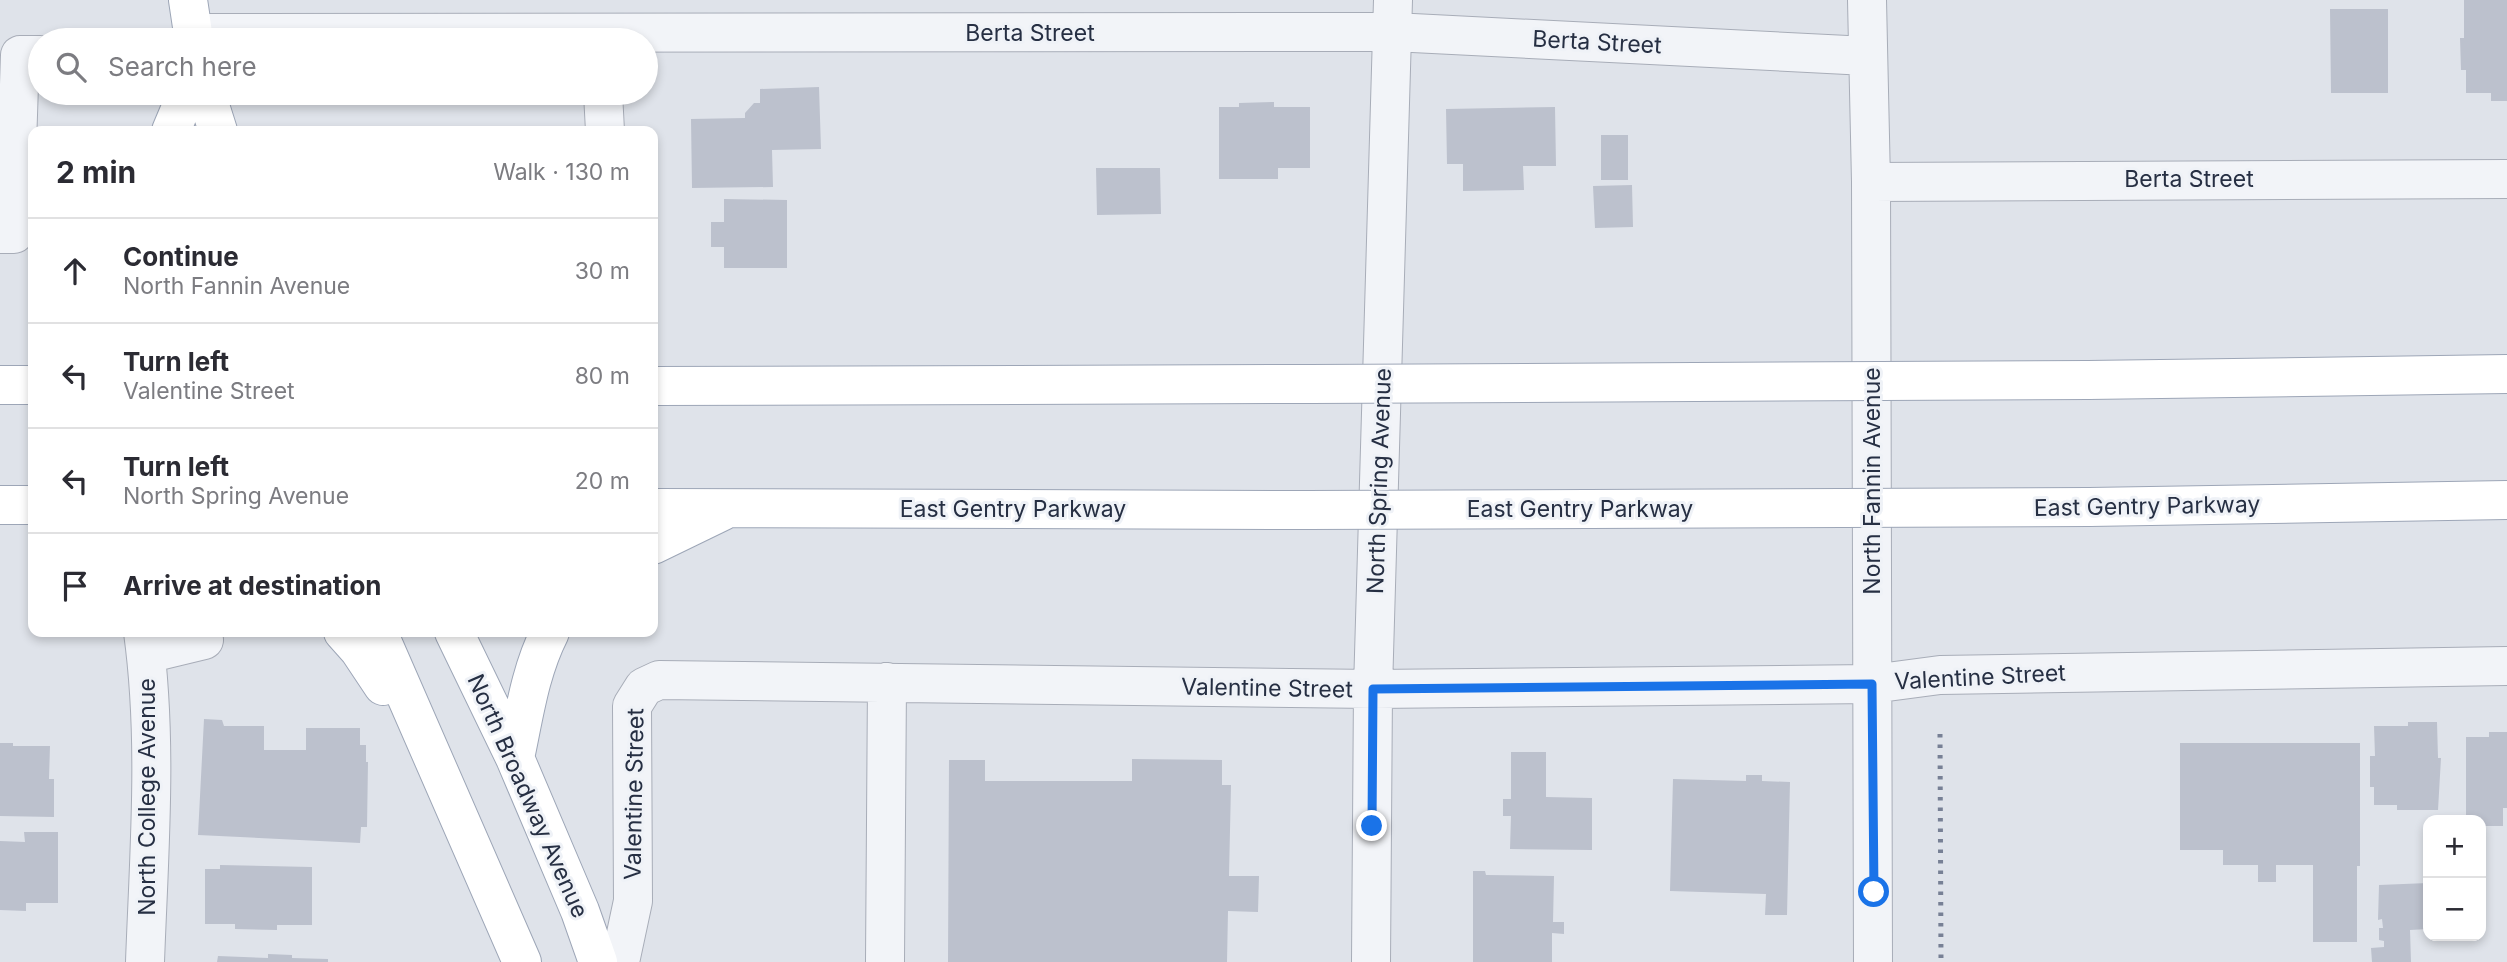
<!DOCTYPE html>
<meta charset="utf-8">
<style>
body{margin:0;font-family:Inter,sans-serif;background:#f7f7f7;color:#2b2b33}
.controls{position:absolute;right:21px;bottom:21px;display:grid;overflow:hidden;border-radius:14px;box-shadow:0 4px 10px #0003}
.controls button{width:63px;height:63px;display:grid;place-items:center;padding:0;border:0;border-bottom:2px solid #e1e1e2;background:#fff;color:#2b2b33;font:35px sans-serif}
.stop{position:absolute;width:21px;height:21px;margin:-16px;border:5px solid #1a73e8;border-radius:50%;background:#fff}
.stop.end{background:#1a73e8;border-color:#fff;box-shadow:0 2px 7px #0008}
.list{margin:0;padding:0;list-style:none}
h2{display:flex;justify-content:space-between;align-items:center;height:91px;margin:0;padding:0 28px;font-size:30px}
h2 small{font-size:23px;font-weight:400;color:#7c7c81}
.list li{display:grid;grid-template-columns:46px 1fr auto;gap:21px;align-items:center;box-sizing:border-box;height:105px;padding:0 28px;border-top:2px solid #e1e1e2}
.list b{display:block;font-size:26px;white-space:nowrap}
.list p{margin:0;font-size:23px;white-space:nowrap;color:#7c7c81}
.list em{font-size:23px;font-style:normal;color:#7c7c81}
.icon{flex:none;width:38px;height:38px;fill:none;stroke:currentColor;stroke-width:2;stroke-linecap:round;stroke-linejoin:round}
.map{position:relative;flex:none;width:2507px;height:962px;overflow:hidden}
.search{position:absolute;background:#fff;box-shadow:0 4px 10px #0003;left:28px;top:28px;width:630px;height:77px;display:flex;align-items:center;gap:18px;box-sizing:border-box;padding:0 24px;border-radius:38px;color:#7c7c81;font-size:26px}
.panel{position:absolute;background:#fff;box-shadow:0 4px 10px #0003;left:28px;top:126px;width:630px;height:511px;border-radius:14px}
.map>svg:first-child{display:block}
.building{fill:#bcc1cd}
.lines{fill:none;stroke-linecap:round;stroke-linejoin:round}
.minor-casing{stroke:#a8adb8;stroke-width:40}
.major-casing{stroke:#9da6b7;stroke-width:40}
.minor{stroke:#f2f4f8;stroke-width:38}
.major{stroke:#fff;stroke-width:38}
.rail{stroke:#778095;stroke-width:5;stroke-dasharray:3.5 7;stroke-linecap:butt}
.major-bridge-casing{stroke:#9da6b7;stroke-width:40;stroke-linecap:butt}
.major-bridge{stroke:#fff;stroke-width:38}
.route{stroke:#1a73e8;stroke-width:9}
.labels{text-anchor:middle;dominant-baseline:central;stroke-width:6;stroke-linejoin:round;paint-order:stroke}
.street-label{font-size:23px;fill:#262f43;stroke:#eff2f7}
</style>
<div class="map">
<svg width="2507" height="962" viewBox="0 0 2507 962">
<rect width="100%" height="100%" fill="#dfe3ea"/>
<path class="building" d="M2464,0H2507V101H2491V93H2466V70H2461L2460,38H2464Z
M2330,9H2388V93H2331Z
M819,87L821,149L772,150L773,187L692,188L691,119L745,118V113L754,103H760V89Z
M1274,102V107H1310V168H1278V179H1219V107H1239V103Z
M1555,107L1556,166H1523L1524,190L1463,191V164H1447L1446,109Z
M1601,135H1628V180H1601Z
M1096,168H1160L1161,214L1097,215Z
M1632,185L1633,227L1595,228L1593,186Z
M724,199L787,200V268H724V247H711V222H724Z
M204,719L222,720L224,726H264V750H306V728H360V745H366V762H368L367,827H361L360,843L198,835Z
M2408,722H2437L2438,758H2441L2438,810H2397V805H2374V787H2370V756H2375L2374,726H2408Z
M2489,732H2507V808H2503V826H2481V820H2466V737H2489Z
M0,743H13V746H50L49,779H54V817L0,816Z
M2180,743H2360V866H2357V942H2313V865H2276V882H2258V865H2223V850H2180Z
M1511,752H1546V797L1592,798V850L1510,849L1511,816H1503V799H1511Z
M1132,759L1222,760V785H1231L1229,876H1259L1258,912L1228,911L1227,962H948L949,760H985V781H1132Z
M1746,775H1762V781L1790,782L1787,915H1765L1766,894L1670,891L1673,779L1746,781Z
M24,832H58V903H26V911L0,910V841L25,842Z
M220,865L312,867V925H277V930L235,929V924H205V869H220Z
M1473,871H1485L1486,875L1554,876L1553,922H1564V934L1552,933V962H1473Z
M2428,883V929L2410,930L2411,962H2372L2371,948L2384,947V941L2379,940V928H2383L2382,919L2378,920L2379,885Z
M268,954L292,955V958L328,959V962H217L218,956L268,958Z"/>
<g class="lines">
<g class="minor-casing">
<path id="minor" d="M1867,0L1871,182L1873,962
M193,33L1393,32L1867,56
M603,93L605,131
M1871,182L2507,179
M0,234H14L20,55H40
M143,632C158,741 149,852 145,962
M146,654L204,640
M620,962L633,901L632,706L644,687L659,680L1373,689L1872,684L1940,675L2507,666
M885,962L887,682
M1371,962L1373,689L1393,0"/>
</g>
<g class="major-casing">
<path id="major" d="M188,0L194,40
M206,93L218,131
M171,131L187,93
M2088,380L2507,374
M0,385H33
M653,386L1310,384
M0,505H33
M2089,507L2507,500
M653,508L1307,510
M653,545L723,511
M343,632L359,650L383,686
M378,632L522,962
M454,632L515,758L580,911L598,962
M515,758C524,716 530,671 550,632"/>
</g>
<use href="#minor" class="minor"/>
<use href="#major" class="major"/>
<path class="rail" d="M1940,734L1941,962"/>
<g class="major-bridge-casing">
<path id="major-bridge" d="M1310,384L2088,380
M1307,510L2089,507"/>
</g>
<use href="#major-bridge" class="major-bridge"/>
</g>
<g class="lines">
<path class="route" d="M1372,826L1373,689L1872,684L1874,892"/>
</g>
<g class="labels">
<g class="street-label">
<text x="1030" y="33">Berta Street</text>
<text transform="translate(1597 42) rotate(3)">Berta Street</text>
<text x="2189" y="179">Berta Street</text>
<text transform="translate(1379 481) rotate(-88)">North Spring Avenue</text>
<text transform="translate(1872 481) rotate(-90)">North Fannin Avenue</text>
<text transform="translate(2147 506) rotate(-1)">East Gentry Parkway</text>
<text x="1013" y="509">East Gentry Parkway</text>
<text x="1580" y="509">East Gentry Parkway</text>
<text transform="translate(1980 677) rotate(-3)">Valentine Street</text>
<text transform="translate(1267 688) rotate(1)">Valentine Street</text>
<text transform="translate(634 794) rotate(-89)">Valentine Street</text>
<text transform="translate(528 796) rotate(66)">North Broadway Avenue</text>
<text transform="translate(147 797) rotate(-90)">North College Avenue</text>
</g>
</g>
</svg>
<div class="controls">
<button>+</button>
<button>−</button>
</div>
<div class="stop" style="left:1874px;top:892px"></div>
<div class="stop end" style="left:1372px;top:826px"></div>
<div class="search"><svg class="icon" aria-label="search" viewBox="0 0 24 24"><circle cx="10" cy="10" r="6"/><path d="M15 15l6 6"/></svg>Search here</div>
<section class="panel">
<h2>2 min<small>Walk · 130 m</small></h2>
<ul class="list">
<li><svg class="icon" aria-label="ahead" viewBox="0 0 24 24"><path d="M12 20V5M6 11l6-6 6 6"/></svg><div><b>Continue</b><p>North Fannin Avenue</p></div><em>30 m</em></li>
<li><svg class="icon" aria-label="left" viewBox="0 0 24 24"><path d="M17 20v-9H6M10 6l-5 5 5 5"/></svg><div><b>Turn left</b><p>Valentine Street</p></div><em>80 m</em></li>
<li><svg class="icon" aria-label="left" viewBox="0 0 24 24"><path d="M17 20v-9H6M10 6l-5 5 5 5"/></svg><div><b>Turn left</b><p>North Spring Avenue</p></div><em>20 m</em></li>
<li><svg class="icon" aria-label="arrive" viewBox="0 0 24 24"><path d="M6 21V4h12l-3 4 3 4H6"/></svg><div><b>Arrive at destination</b></div></li>
</ul>
</section>
</div>
